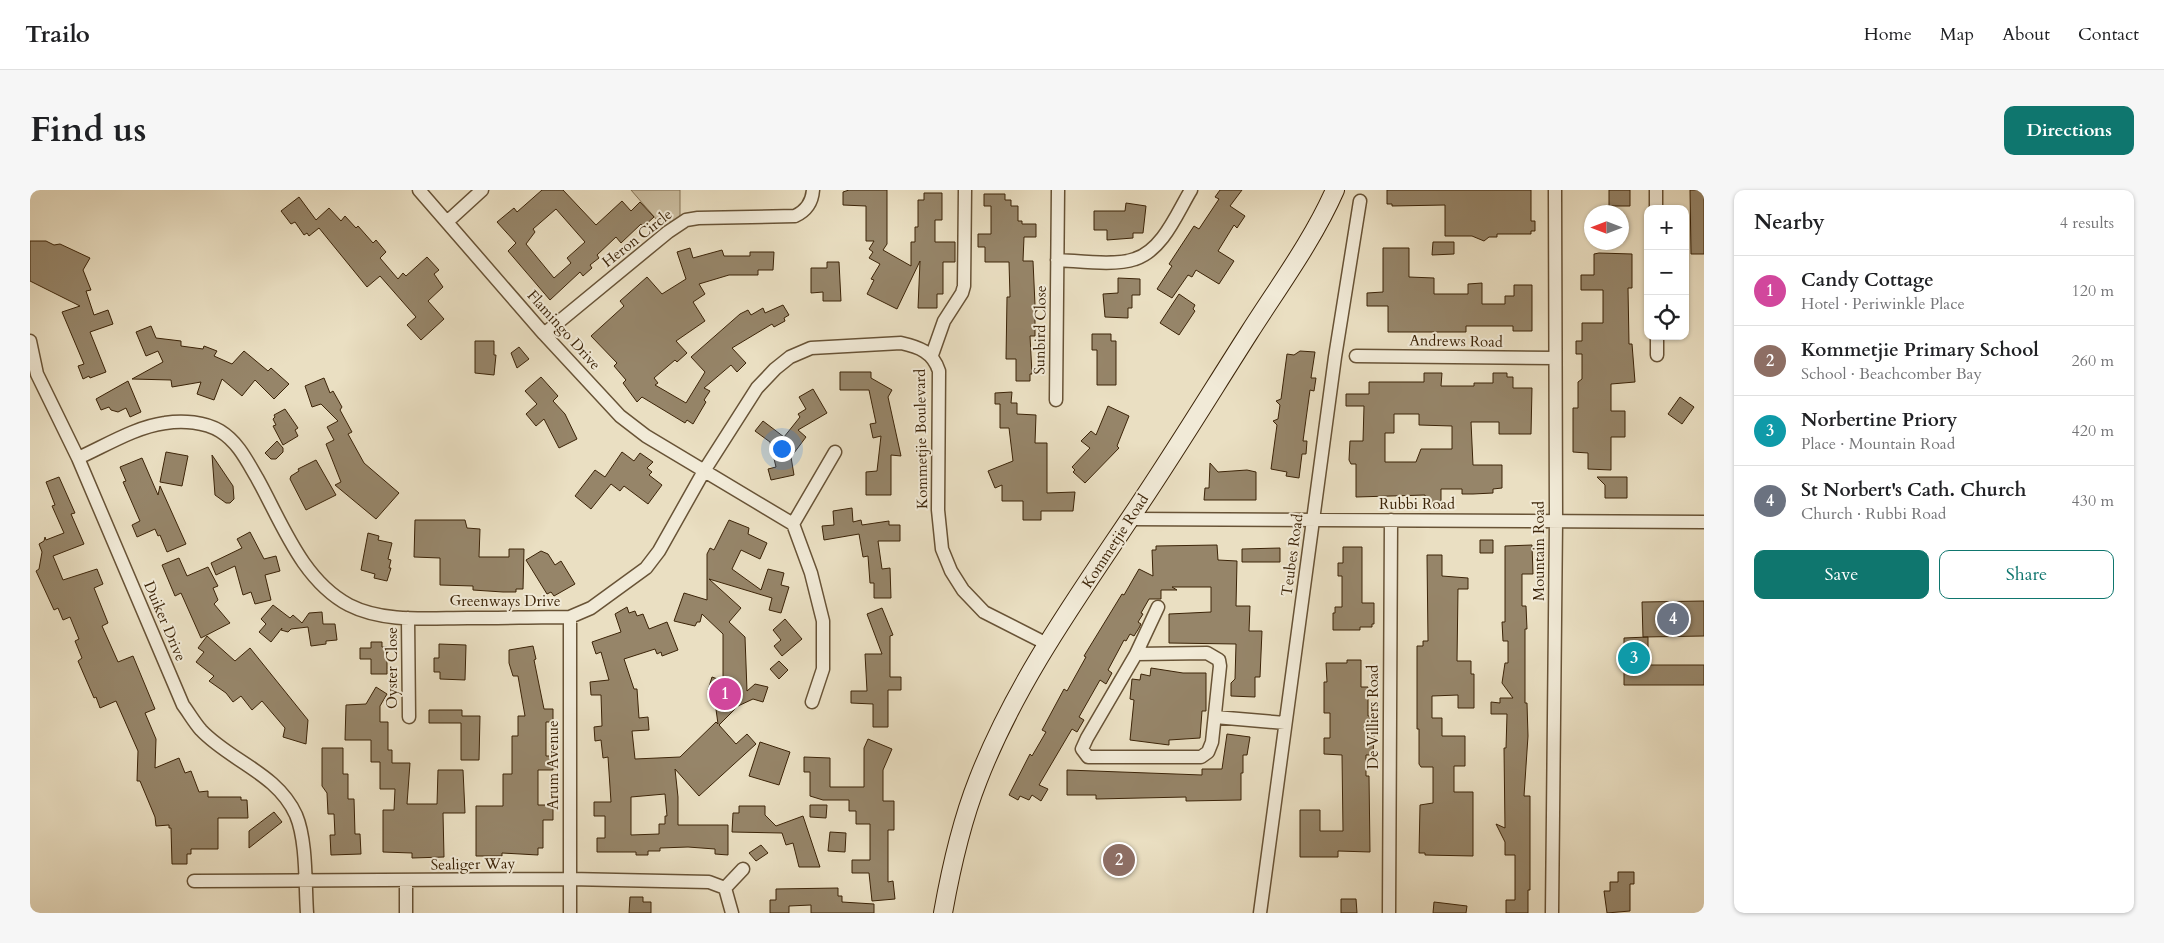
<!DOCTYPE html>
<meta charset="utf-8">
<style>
body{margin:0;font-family:Cardo,serif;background:#f6f6f6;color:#202124}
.controls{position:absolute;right:15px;top:15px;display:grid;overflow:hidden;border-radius:10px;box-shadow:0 1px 4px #0004}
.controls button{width:45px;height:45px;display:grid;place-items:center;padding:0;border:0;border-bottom:1px solid #e0e0e0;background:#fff;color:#202124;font:25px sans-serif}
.compass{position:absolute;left:1554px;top:15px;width:45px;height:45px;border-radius:50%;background:#fff;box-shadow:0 1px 4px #0004;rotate:270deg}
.you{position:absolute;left:751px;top:258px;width:18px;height:18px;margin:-12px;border:4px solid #fff;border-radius:50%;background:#1a73e8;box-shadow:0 0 0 8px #1a73e833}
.badge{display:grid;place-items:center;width:32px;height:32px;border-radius:50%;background:#0f766e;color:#fff;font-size:16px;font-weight:700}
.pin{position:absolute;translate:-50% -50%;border:2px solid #fff;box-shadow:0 1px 5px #0006}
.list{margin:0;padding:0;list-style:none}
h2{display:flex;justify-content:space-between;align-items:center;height:65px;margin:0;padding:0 20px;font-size:21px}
h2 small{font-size:16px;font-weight:400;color:#757577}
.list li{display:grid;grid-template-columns:32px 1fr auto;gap:15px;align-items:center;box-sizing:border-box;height:70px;padding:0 20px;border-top:1px solid #e0e0e0}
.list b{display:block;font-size:19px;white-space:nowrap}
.list p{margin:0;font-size:16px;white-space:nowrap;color:#757577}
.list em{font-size:16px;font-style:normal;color:#757577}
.actions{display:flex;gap:10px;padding:15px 20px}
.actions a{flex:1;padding:11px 0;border:1px solid #0f766e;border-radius:10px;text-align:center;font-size:18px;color:#0f766e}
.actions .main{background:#0f766e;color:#fff}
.icon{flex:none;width:28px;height:28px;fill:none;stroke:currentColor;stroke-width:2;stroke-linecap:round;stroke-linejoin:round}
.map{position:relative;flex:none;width:1674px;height:723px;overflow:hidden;border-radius:10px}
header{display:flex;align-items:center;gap:30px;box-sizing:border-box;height:70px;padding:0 25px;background:#fff;border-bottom:1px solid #e0e0e0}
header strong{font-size:24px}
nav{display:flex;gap:28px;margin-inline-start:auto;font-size:18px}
.intro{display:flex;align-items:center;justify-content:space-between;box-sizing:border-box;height:120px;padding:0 30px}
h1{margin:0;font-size:35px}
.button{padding:12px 22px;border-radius:10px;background:#0f766e;color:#fff;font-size:18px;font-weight:700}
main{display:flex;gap:30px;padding:0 30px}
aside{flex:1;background:#fff;border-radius:10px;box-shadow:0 1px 4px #0004}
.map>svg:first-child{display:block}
.green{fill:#ccbfa2;stroke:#847255}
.building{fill:#968569;stroke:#3c2408;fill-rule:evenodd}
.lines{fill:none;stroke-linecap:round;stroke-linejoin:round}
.minor-casing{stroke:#685336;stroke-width:15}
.secondary-casing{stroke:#3c2408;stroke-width:20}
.minor{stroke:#f1ead7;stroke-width:12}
.secondary{stroke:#f1ead7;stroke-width:18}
.labels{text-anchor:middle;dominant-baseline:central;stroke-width:4;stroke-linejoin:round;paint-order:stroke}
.street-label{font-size:15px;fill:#3c2408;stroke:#f1ead7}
</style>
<header>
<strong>Trailo</strong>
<nav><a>Home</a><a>Map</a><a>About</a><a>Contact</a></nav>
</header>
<div class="intro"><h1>Find us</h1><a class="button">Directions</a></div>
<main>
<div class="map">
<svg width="1674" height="723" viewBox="0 0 1674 723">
<rect width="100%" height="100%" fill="#eadfc2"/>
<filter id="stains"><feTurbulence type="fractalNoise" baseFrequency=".004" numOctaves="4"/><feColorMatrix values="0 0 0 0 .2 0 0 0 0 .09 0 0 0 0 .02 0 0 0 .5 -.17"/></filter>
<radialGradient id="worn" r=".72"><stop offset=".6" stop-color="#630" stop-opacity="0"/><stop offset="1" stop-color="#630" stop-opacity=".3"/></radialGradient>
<path class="green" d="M601,0H650V29L634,38Z"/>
<path class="building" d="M512,0H533L566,35L592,11L601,21L610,12L624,27L613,37L611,34L591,53L586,47L567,65L569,68L560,75L562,78L553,86L550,82L520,110L478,61L486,53L467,32L484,18L487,22ZM526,19L555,52L537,68L541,73L524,88L496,54L505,42L503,39Z
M819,0H857V54L853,60L881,76V52H885V37H888V10H894V3H912V30H905V52H925V72H913V104H907V118H888L890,71L867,119L837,104L844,90L841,89L850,74L839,68L843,62L839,59L844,51H836V16L813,15V2Z
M1190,0H1212L1200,16L1215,26L1207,38L1204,35L1188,61L1204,71L1189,94L1166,80L1162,87L1158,85L1142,108L1127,99L1142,76L1139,74L1164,36L1169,39L1189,9L1185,7Z
M1357,0H1501V31H1505V41H1501V44H1467V47H1459L1454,51L1442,46H1415V15L1362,16V14H1357Z
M1579,0H1600V16H1579Z
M1660,0H1674V64H1661Z
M954,4H975V10H981V16H988V31H992V34H1006V47H994L993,71H1003L1005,115V146H1000L1002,184H1000V191H986V169H976L977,107H980L979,72H955V57H948V44H961V16H954Z
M269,7L286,30L299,18L311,31L315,26L326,38L328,36L343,53L346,50L356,62L350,68L368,89L373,83L376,86L397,67L409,80L404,84L413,97L398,111L414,129L391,150L377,135L386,127L350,86L337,97L289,38L279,46L277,43L274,45L265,32L261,34L251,21Z
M1096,13L1116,16L1113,43H1103V48L1077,50V40H1064V21H1095Z
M0,51H16L24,55L30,54L60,68L53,80L61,100L56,101L64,125L78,120L83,134L60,142L76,182L60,188L59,186L53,189L48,176L54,174L32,122L50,116L0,91Z
M1403,52H1424V64L1402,65Z
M660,58L663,68L692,60L694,66H720V62H744L743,80H728V85H699L669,94L675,104L663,112L675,131L646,151L657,163L647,172L645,170L624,188L628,193L625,195L656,213L675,182L661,167L710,124L718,120L721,125L733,118L735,123L753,115L759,125L754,128L755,131L744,137L742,134L702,158L716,173L707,182L701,175L674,198L680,201L674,210L676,212L663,234L657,230L655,233L612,207L607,212L593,193L596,190L584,176L587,173L561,146L594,116L590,111L617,87L632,104L656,89L647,62Z
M1353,58H1379V87L1404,88V104H1438V94L1452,93V114H1475V106H1484V95H1502V141H1483V136H1436V142H1358V116H1337V103L1353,102Z
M1569,63L1602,64V98H1598L1599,154H1602L1605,192L1581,194V221H1595V247H1581V280L1558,279V263L1543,262V218H1548V192L1552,189V164H1546V151H1552V133H1573V100H1551V85H1564V64Z
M797,72H809L811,111H793V102L781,103V78H797Z
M1088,88L1110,89V105H1102V118H1098V128L1075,127L1073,104L1088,103Z
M1149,104L1165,115L1163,119L1165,121L1149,145L1130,133Z
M121,136L126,148L151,151V156L173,159L174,156L187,161L184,166L202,174L214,161L238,181L241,178L259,194L244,209L225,190L212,206L192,189L184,210L167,204L171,192L142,197L141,190L102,189L133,172L128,161L116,166L106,142Z
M1062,144H1081V151H1086V195H1067V160H1062Z
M445,151H464V165H466L464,185L445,183Z
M489,157L499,169L487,178L481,163Z
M1270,161L1285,162L1281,188H1286L1284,201L1280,200L1273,251H1277L1276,264H1272L1269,288L1256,286L1257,282L1241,279L1247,235L1243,231L1248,229L1250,215L1246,211L1251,209L1257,164L1264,165Z
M810,182H841V188L862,200L858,207L871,266L861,265V305H836V282L847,281L851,246L843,248L840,234L846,233L839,200H810Z
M1394,183H1412L1411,196H1444V193H1463V183H1477V187H1483V198H1502L1501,244H1469V232H1441L1443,275H1472V298L1463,299V303L1443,304H1432V299H1411V315H1398V307H1395V305L1326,307V274H1321L1319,270L1320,251H1333L1334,216H1316V204H1339V192H1394ZM1364,224H1389V235L1422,236V259H1391L1386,272H1355V243H1364Z
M511,187L528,206L523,211L535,224L547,249L529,258L514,229L506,236L496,224L507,214L495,201Z
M294,188L300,203L303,201L312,217L310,220L322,242L318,244L334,273L369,303L346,329L305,295L311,292L296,254L304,250L297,237L308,231L291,214L282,217L275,196Z
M98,191L111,222L100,227L96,218L88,222L81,220L79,217L71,220L66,209Z
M783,199L797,223L768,240L776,247L761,267L764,285L741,290L738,279L746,277L740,252L725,241L733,231L754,247L770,227L768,224L776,219L769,207Z
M982,202L981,213H987V224L1006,225L1005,253H1017V303L1045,302L1043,321H1011V330H993V311H972V295L965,298L958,281L983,271L979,238H970V214H965V203Z
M1650,207L1664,217L1652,234L1638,224Z
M1078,216L1099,226L1087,256L1089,258L1055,293L1043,282L1045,280L1042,277L1060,258L1051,251L1061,241L1066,245Z
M255,219L268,238L265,240L268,246L253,255L243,236L246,235L243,229L245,227L244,225Z
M247,251L253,258V262L246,269H241L235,263Z
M136,262L158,266L152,296L130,292Z
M592,262L604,271L610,263L623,272L617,278L622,282L619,285L632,295L618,314L594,296L590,301L581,294L561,319L545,306L565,280L575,287Z
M182,265L203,296L204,309L200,313H196L185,305Z
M112,268L128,305L130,296L156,354L137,362L130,345L128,346L125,339L107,347L102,335L110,331L93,292L96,291L90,277Z
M286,270L306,305L276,320L260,289L261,286L269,281L268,279Z
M1180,273L1188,282L1217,280L1226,282V310H1174L1175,298H1179Z
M29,287L45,323L41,324L54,354L23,366L33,390L67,379L73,394L64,398L78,433L72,436L88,472L103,466L125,519L115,523L126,549L125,578L149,568L155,583L161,581L169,602L178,601V607H211V610H217L218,628H188V659H161V664H157V674H142L141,638H139V635L126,636L125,627L110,591H107L108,561L86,511L70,518L66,507L64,508L48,471L52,468L45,451L49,449L40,427L33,430L28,418L24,420L6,381L9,379L12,362L9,354L14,351L15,347L16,350L34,343L22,316L25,315L16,292Z
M1567,287H1597V308H1575V295Z
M822,318L823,332L831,330L832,335L859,331V335H870V351H848L852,379L860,378L861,408H844V393H840L838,366L833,367L829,344L794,350L792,336L804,335L803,321Z
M385,330H435L437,338L450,339L449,367H479V359H494L493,399H486V402H473L443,400V396L410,395V368L384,367Z
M699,330L719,338L718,344L737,353L730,369L711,360L702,379L731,400L738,379L754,383L751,395L759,397L751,423L739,420L742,408L679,389L711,418L699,432L715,447L717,501L725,494L738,497L733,512L723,509L708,516L689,535L706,554L717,544L726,554L669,606L645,579L648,607V635H698V665L685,664V659L658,657L630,658V661H618V665H606V662H567V648H575V626H564V612H581L578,567L573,568L571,550L565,551L564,537L572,536L571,505H561L560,492L579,490L571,462L566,464L562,452L591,442L585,424L597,417L599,423L605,421L607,426L613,424L619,439L637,432L648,460L632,466L631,462L627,464L625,459L594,469L604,499H607L609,528L618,527L619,540L602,541L605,569L650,567L686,532L688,534L685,512L682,509L688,502L678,500L682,487L693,491V444L672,424L670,432H667L665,436L644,431L654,403L677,410V364L680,358L684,360ZM635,604L637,626H635V634H629V644L601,645V607Z
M220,342L234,369L246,366L250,381L235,385L241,410L225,414L221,402L213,405L205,376L186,385L181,373L212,358L207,349Z
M338,343L349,346L348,350L362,353L358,369L361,370L359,378H361L357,391L344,388L345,384L331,380Z
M1450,350H1463V363H1450Z
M1187,355L1188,370L1207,371L1206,416H1220L1219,441H1232L1230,487H1225V507L1201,506V493L1205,489L1206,454L1139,453V424L1181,422V397H1142L1147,400H1131V409H1119L1111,423L1113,424L1108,432L1111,434L1109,438L1104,446L1100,444L1096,451L1094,450L1078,480L1082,483L1076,494L1070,490L1049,527L1054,530L1047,542L1042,539L1009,595L1018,599L1011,611L1002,605L999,610L990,606L988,610L979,605L1000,564L1002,566L1016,542L1012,540L1034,499L1037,501L1056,467L1054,466L1092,404L1094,405L1109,379L1123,386L1122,360H1126V356Z
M1502,355L1503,384H1492V416H1496L1497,439H1495V513H1497L1498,546L1494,606H1500V700H1498V723H1476V710H1485V665H1475V652L1466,634L1475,638L1474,558H1476L1477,524H1461V512L1470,513V508H1483L1472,493L1475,473H1478V451H1473L1472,432H1475V356Z
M1313,357H1332V413H1344V434H1342V437H1330V440H1303V423H1305V417H1312V386H1308V373H1313Z
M1250,358V372H1212V359Z
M511,361L518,364L525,375L531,371L545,394L524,406L521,402L517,404L496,370Z
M1397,365H1412V386L1438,388V399H1428L1427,471H1441V484H1444V518H1428V505L1402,506V528H1412V546H1435V576H1424V602H1443V666L1395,665V663H1389L1390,615L1403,613V577H1391L1389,574V539H1387V456H1393V451H1398Z
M149,368L157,386L178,377L188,396L183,398L188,410L184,414L200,433L171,448L151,403L145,406L132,375Z
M1674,411V446L1613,447L1612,412Z
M243,415L260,428L263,425L272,433L279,423L292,422L293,434H305L307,450L296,451V454L281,456L278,437L261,439L258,442L251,440L252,438L241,452L229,442L236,434L231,429Z
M852,418L863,445L860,446V487H871V500H858V537H843V514L821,513V501H837L835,464H852L837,424Z
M755,429L772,449L752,466L744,456L751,450L743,440Z
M177,446L205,471L220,458L278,530L276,554L253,547L255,538L232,511L222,520L211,506L203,512L196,503L179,491L184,486L166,472L174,462L168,458Z
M1618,447V475H1674V495H1594V448Z
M341,452H352V457H357V484H341V469H330V458H341Z
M409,454L436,455L435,490L410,489V482H404V468H409Z
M503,456L506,469L504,470L514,519H523V532H516V566H523V580H508V615H523V630H513V658H508V665L472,663V666H446V616H473V584H482V546H488V526H495L488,486H483L479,473V460Z
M1317,470H1331V497H1338V526H1345L1343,565H1336V586H1339L1340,662L1308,661V667H1270V620H1290V641H1313L1312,565L1294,564V548H1300V523H1294V492H1297L1296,473H1317Z
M749,471L758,480L749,489L740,479Z
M1121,478L1153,483H1176V521H1172L1170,548L1139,550V555L1100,550L1104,510L1100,509L1102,489L1110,490L1111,484L1120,486Z
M346,497L357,504L350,516V532H358V560H362V573H380L377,614H407L408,580H433L435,623H413L414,667L382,668V663L353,662V620H364L365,599H350V572H341V550H315L316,515L336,514Z
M399,520H432V526H450L449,570H431V533H399Z
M1197,544L1220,547L1217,565H1213V583H1211V610L1156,611V607L1066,609V605H1037V580L1172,585V579H1192Z
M838,549L862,559L853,580V611H864V640H858V692L863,691L865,709L842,711L839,683H822V670H840V634H826V621H819V610H793L780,606V582H774V567L800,568V597H834V558Z
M730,552L760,562L749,595L719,586Z
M292,558H313V584H318V609H324L325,644H330L331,664L301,665L300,645H305L304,624H298L297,603L292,596Z
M780,615H797L796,628L780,627Z
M709,616H735V625L746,636L773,626L790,677H769L763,653L756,655L752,643L702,642L703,623H709Z
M244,622L252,632L219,658V641Z
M800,642L816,643L815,662L798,661Z
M731,655L738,663L726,671L719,663Z
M1588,682H1604V694H1600V721L1577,723L1574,701H1580V692H1588Z
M808,698V706H812V712L844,714V723H781V715L759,716V723H740V710H746V699Z
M600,707H613V712H621V723H599Z
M1311,709H1326L1327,723H1311Z
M1404,712L1437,716L1436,723H1403Z"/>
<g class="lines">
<g class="minor-casing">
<path id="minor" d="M389,0L514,144L590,226L616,246L763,334L781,383L793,431V479L782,512
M1626,0V19
M417,32L452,0
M1027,70C1050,71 1085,76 1105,69C1133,60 1147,23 1161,0
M514,144L638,42L656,30L668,28L765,26C776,21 782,13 783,0
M1627,146V165
M0,151L7,184L48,268L153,515C159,523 164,532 171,540C200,571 247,583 266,625C277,651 275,695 277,723
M902,165L914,131L932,103L934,96L935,0
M1326,166L1525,168
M1026,210L1028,0
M48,268C75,256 105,237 135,233C153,230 175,232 190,241C208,252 217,271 227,288C252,333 272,390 319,415C354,433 399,428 438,428C472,428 506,427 540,427L561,418L616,378L629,361L674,281L727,198L745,179L760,167L781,158L871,153C889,157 903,162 909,181L908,320L912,359L921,381L933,400L954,422L1017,454
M1100,329L1674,332
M763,334L805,262
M540,427V723
M378,428L379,527
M1106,464L1177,463L1189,470L1190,476L1182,552L1178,562L1171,567H1058L1052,559L1057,548L1106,464L1128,417
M1185,527L1255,533
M164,691L540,689L679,692L695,698
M695,698L713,679
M695,698L702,723
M376,723V691
M1230,723L1305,167L1330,11
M1359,723L1361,330
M1522,723L1526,331L1525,0"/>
</g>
<g class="secondary-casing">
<path id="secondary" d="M913,723C921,678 931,633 948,590C986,492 1049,405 1107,318C1146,260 1182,201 1219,143C1249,96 1283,50 1305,0"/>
</g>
<use href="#minor" class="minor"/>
<use href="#secondary" class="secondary"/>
</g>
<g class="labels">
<g class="street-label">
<text transform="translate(607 48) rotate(-38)">Heron Circle</text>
<text transform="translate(534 140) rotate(48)">Flamingo Drive</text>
<text transform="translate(1010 140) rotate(-89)">Sunbird Close</text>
<text transform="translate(1426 151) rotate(1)">Andrews Road</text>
<text transform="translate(891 249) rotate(-91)">Kommetjie Boulevard</text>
<text x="1387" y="314">Rubbi Road</text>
<text transform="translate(1085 351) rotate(-57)">Kommetjie Road</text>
<text transform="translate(1509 361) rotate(-90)">Mountain Road</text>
<text transform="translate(1262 365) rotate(-82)">Teubes Road</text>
<text x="475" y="411">Greenways Drive</text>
<text transform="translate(135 431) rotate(67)">Duiker Drive</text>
<text transform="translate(362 478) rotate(-90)">Oyster Close</text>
<text transform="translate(1343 527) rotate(-90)">De Villiers Road</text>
<text transform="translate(523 575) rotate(-90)">Arum Avenue</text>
<text transform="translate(443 674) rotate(-1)">Sealiger Way</text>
</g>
</g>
<rect width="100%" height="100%" filter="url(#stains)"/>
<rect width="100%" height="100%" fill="url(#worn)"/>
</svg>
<div class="controls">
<button>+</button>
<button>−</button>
<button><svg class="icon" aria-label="locate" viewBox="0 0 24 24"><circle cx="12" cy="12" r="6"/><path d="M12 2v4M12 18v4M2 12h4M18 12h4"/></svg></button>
</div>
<svg class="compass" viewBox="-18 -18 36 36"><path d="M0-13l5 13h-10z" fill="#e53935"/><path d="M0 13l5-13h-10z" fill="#757577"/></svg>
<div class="you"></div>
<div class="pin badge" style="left:695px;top:504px;background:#d1479c">1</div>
<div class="pin badge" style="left:1089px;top:670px;background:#8d6e63">2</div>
<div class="pin badge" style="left:1604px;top:468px;background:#0f9aa8">3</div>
<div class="pin badge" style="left:1643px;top:429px;background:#6b7280">4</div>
</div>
<aside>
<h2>Nearby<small>4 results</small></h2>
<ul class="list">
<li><span class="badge" style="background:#d1479c">1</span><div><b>Candy Cottage</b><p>Hotel · Periwinkle Place</p></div><em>120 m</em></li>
<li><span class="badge" style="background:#8d6e63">2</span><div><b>Kommetjie Primary School</b><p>School · Beachcomber Bay</p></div><em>260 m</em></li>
<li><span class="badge" style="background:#0f9aa8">3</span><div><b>Norbertine Priory</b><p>Place · Mountain Road</p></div><em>420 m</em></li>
<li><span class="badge" style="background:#6b7280">4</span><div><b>St Norbert's Cath. Church</b><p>Church · Rubbi Road</p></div><em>430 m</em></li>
</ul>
<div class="actions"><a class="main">Save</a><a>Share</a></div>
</aside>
</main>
